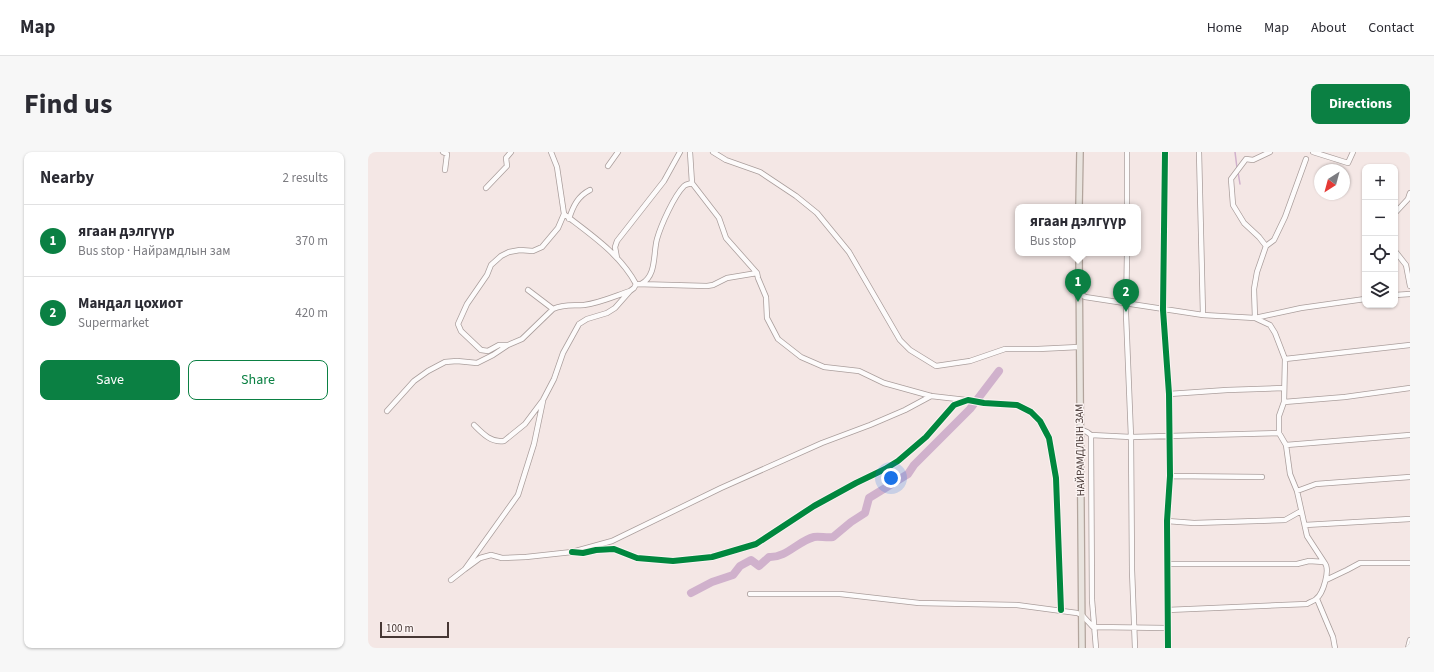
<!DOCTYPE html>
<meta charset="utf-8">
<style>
body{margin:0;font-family:"Source Sans 3",sans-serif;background:#f7f7f7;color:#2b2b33}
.controls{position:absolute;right:12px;top:12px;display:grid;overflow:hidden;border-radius:8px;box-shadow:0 1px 3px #0004}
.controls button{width:36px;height:36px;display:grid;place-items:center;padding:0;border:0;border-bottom:1px solid #e1e1e2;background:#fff;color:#2b2b33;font:20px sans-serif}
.compass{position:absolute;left:946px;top:12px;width:36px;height:36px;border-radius:50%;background:#fff;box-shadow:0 1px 3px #0004;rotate:216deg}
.scale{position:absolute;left:12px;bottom:10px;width:69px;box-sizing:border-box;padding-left:4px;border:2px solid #463734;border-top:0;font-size:11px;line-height:14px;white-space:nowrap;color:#463734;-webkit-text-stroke:3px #fcf4f3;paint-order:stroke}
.you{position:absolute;left:523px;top:326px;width:14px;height:14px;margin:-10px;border:3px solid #fff;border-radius:50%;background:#1a73e8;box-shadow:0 0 0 6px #1a73e833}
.badge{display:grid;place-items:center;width:26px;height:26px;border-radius:50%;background:#0b8043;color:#fff;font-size:13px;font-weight:700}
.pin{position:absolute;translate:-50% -33px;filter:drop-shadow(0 1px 2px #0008)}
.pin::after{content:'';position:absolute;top:21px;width:14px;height:12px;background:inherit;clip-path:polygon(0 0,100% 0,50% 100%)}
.popup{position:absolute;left:647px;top:52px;width:126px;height:52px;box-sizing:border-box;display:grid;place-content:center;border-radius:8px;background:#fff;filter:drop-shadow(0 1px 3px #0005);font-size:13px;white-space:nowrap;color:#7c7c81}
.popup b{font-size:15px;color:#2b2b33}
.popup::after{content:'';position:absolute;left:50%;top:100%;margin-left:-8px;border:8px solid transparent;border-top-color:#fff}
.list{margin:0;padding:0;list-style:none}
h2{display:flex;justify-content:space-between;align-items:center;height:52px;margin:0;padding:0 16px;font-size:17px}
h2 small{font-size:13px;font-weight:400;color:#7c7c81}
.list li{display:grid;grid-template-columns:26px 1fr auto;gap:12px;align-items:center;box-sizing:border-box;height:72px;padding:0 16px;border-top:1px solid #e1e1e2}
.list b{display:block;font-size:15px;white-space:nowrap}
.list p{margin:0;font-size:13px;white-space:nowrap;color:#7c7c81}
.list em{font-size:13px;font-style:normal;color:#7c7c81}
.actions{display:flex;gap:8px;padding:12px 16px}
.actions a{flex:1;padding:9px 0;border:1px solid #0b8043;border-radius:8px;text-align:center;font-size:14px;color:#0b8043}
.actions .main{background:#0b8043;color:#fff}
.icon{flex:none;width:22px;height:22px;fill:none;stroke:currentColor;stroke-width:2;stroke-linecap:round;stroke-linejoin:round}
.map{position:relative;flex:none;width:1042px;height:496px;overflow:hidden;border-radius:8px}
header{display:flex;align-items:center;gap:24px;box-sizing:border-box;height:56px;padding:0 20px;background:#fff;border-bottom:1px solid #e1e1e2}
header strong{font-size:19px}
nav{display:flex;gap:22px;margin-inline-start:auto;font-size:14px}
.intro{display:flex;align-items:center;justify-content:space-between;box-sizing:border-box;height:96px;padding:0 24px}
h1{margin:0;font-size:28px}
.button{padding:10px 18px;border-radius:8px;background:#0b8043;color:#fff;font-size:14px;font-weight:700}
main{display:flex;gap:24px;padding:0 24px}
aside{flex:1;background:#fff;border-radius:8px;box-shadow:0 1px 3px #0004}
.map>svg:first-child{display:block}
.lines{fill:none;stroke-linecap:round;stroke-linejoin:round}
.stream{stroke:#d0b1cc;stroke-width:1.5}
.river{stroke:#d0b1cc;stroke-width:8}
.minor-casing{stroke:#aa9e9c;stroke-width:6}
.major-casing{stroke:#b2a49c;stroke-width:8}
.minor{stroke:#fdfbfb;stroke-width:4.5}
.major{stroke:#e9e4df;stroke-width:5.5}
.cycleway-casing{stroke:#fcf4f3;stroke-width:8}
.cycleway{stroke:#00873e;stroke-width:6}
.labels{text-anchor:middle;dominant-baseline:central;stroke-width:3;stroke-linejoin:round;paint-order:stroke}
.street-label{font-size:11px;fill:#463734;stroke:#fcf4f3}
</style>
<header>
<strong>Map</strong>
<nav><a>Home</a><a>Map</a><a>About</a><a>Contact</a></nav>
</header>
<div class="intro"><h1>Find us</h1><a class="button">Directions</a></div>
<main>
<aside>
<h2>Nearby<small>2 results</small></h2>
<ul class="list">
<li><span class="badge">1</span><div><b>ягаан дэлгүүр</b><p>Bus stop · Найрамдлын зам</p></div><em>370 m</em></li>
<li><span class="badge">2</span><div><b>Мандал цохиот</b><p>Supermarket</p></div><em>420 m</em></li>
</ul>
<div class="actions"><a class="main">Save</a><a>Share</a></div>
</aside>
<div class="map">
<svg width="1042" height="496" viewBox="0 0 1042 496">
<rect width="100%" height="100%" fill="#f4e7e5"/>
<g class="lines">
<path class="stream" d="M867,0L869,16
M870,20L872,32"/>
<path class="river" d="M323,441L344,430L365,423L372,414L383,408L391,414L401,405C418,406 430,389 446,385C451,384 459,386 465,385L483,370L497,361L501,346L540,322L546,313L602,257L631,219"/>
<g class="minor-casing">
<path id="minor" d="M75,0L79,2L77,18
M322,0L324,31L351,66L358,86L389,121L390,126L398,145L399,166L410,187L433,205L456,215L491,219L516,231L563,244L598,248
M345,0L358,8L392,20L428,44L449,61L481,100L532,188L542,198L568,214L602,209L637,197H670L711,195
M759,0V55
M797,0L795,158L801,242L802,324L799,369L800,496
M831,0L835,163
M945,0L980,11L985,0
M240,14L250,0
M118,36L139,14L138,6L143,0
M1027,61L1040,47L1042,41
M201,67C205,54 210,44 222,38
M898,94L891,85L876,71L865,53L863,27L878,7L885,8L902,0
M1027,99L1038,113L1042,134
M759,101L758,162L763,285L764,418L767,496
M249,106L247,95L249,89L296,29L312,0
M268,132L339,134L345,133L359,126L389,121
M273,132C289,124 285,101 289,87C293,73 306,44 316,34C318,32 321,32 324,31
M160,138L185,157
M710,139L717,145L835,163L887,166L933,156L997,147
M1027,143L1042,142
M887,166L902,173L907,181L917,207L916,250L911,264V281L918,293L922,322L929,339L939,384L956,410
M887,166L886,137L889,120L898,94L906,88L917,65L938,7
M140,193H131L120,199L113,198L93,179L90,172L99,152L119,123L123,113L133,104L141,100L152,98L165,99L174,95L190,76L196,62L189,15L183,0
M917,207L1042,193
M801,242L859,238L916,236
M916,250L977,245L1042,236
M19,259L46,229L60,219L77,210L89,209L109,211L125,203L140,193L154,187L185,157C196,152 205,154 216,153C232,151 247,144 262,139L266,136L268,132C252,102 222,82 196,62
M106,273C114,281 123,291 136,289L157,272L175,248L186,227L195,201L211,172L219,167L239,161L247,156L262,139
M712,277L719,280L723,283L763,285L911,281
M723,283L724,448L728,496
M918,293L1042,283
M802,324L894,325
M929,339L948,332L1042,325
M799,369L826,371L917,368L933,359
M937,373L1042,367
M204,400L215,401L228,398L246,397L269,406L305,409L344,405L388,392L446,354L488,331L517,317L530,309L558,285L586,253L600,248L616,251L649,253L663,260L672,269L681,286L688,326L693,458
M97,417L112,406L123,403L134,406L158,405L204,400L244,389L353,336L454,291L502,273L537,258L563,244
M83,428L97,417L150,343L166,292L175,249
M958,428L979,418L992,411H1042
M382,442H472L551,451L649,453L709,461L714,463L725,475L799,476
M949,447L965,485L967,496
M799,458L939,452C942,450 946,449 948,447C955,442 963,417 956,410L941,409L929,412H800
M1040,496L1042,488"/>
</g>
<g class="major-casing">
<path id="major" d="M711,55L712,0
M711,101L714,496"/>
</g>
<use href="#minor" class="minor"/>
<use href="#major" class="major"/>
<g class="cycleway-casing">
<path id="cycleway" d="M797,0L795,158L801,242L802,324L799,369L800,496
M204,400L215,401L228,398L246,397L269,406L305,409L344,405L388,392L446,354L488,331L517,317L530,309L558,285L586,253L600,248L616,251L649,253L663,260L672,269L681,286L688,326L693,458"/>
</g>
<use href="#cycleway" class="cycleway"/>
</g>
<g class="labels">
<g class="street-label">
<text transform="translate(712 298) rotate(-91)">НАЙРАМДЛЫН ЗАМ</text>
</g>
</g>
</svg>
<div class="controls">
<button>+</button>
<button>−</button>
<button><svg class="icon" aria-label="locate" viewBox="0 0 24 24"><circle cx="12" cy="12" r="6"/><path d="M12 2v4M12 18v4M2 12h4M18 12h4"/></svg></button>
<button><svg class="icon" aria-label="layers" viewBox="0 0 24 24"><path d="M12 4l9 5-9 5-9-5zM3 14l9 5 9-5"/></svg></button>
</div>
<svg class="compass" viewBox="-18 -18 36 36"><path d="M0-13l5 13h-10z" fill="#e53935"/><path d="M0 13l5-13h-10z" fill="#7c7c81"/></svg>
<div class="scale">100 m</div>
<div class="you"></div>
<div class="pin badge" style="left:710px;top:150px">1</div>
<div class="popup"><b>ягаан дэлгүүр</b>Bus stop</div>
<div class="pin badge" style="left:758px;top:160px">2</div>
</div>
</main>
